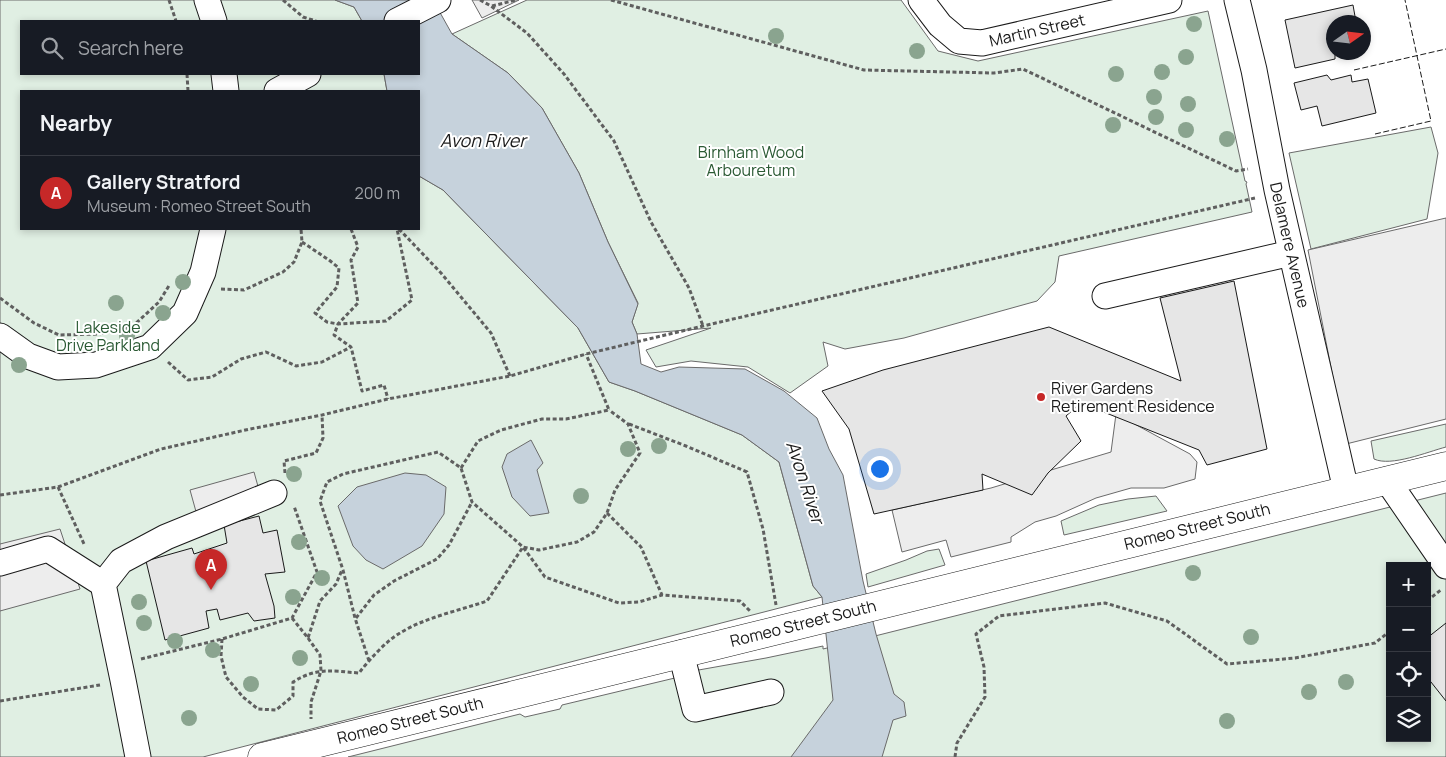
<!DOCTYPE html>
<meta charset="utf-8">
<style>
body{margin:0;font-family:Manrope,sans-serif;background:#20242c;color:#f1f3f6}
.controls{position:absolute;right:15px;bottom:15px;display:grid;overflow:hidden;border-radius:0px;box-shadow:0 2px 8px #0003}
.controls button{width:45px;height:45px;display:grid;place-items:center;padding:0;border:0;border-bottom:1px solid #363941;background:#171b24;color:#f1f3f6;font:25px sans-serif}
.compass{position:absolute;left:1326px;top:15px;width:45px;height:45px;border-radius:50%;background:#171b24;box-shadow:0 2px 8px #0003;rotate:76deg}
.you{position:absolute;left:879px;top:468px;width:18px;height:18px;margin:-12px;border:4px solid #fff;border-radius:50%;background:#1a73e8;box-shadow:0 0 0 8px #1a73e833}
.badge{display:grid;place-items:center;width:32px;height:32px;border-radius:50%;background:#c62828;color:#fff;font-size:16px;font-weight:700}
.pin{position:absolute;translate:-50% -41px;filter:drop-shadow(0 1px 2px #0008)}
.pin::after{content:'';position:absolute;top:26px;width:18px;height:15px;background:inherit;clip-path:polygon(0 0,100% 0,50% 100%)}
.list{margin:0;padding:0;list-style:none}
h2{display:flex;justify-content:space-between;align-items:center;height:65px;margin:0;padding:0 20px;font-size:21px}
h2 small{font-size:16px;font-weight:400;color:#9ea1a6}
.list li{display:grid;grid-template-columns:32px 1fr auto;gap:15px;align-items:center;box-sizing:border-box;height:75px;padding:0 20px;border-top:1px solid #363941}
.list b{display:block;font-size:19px;white-space:nowrap}
.list p{margin:0;font-size:16px;white-space:nowrap;color:#9ea1a6}
.list em{font-size:16px;font-style:normal;color:#9ea1a6}
.icon{flex:none;width:28px;height:28px;fill:none;stroke:currentColor;stroke-width:2;stroke-linecap:round;stroke-linejoin:round}
.map{position:relative;flex:none;width:1446px;height:757px;overflow:hidden}
.search{position:absolute;background:#171b24;box-shadow:0 2px 8px #0003;left:20px;top:20px;width:400px;height:55px;display:flex;align-items:center;gap:12px;box-sizing:border-box;padding:0 18px;border-radius:0px;color:#9ea1a6;font-size:19px}
.panel{position:absolute;background:#171b24;box-shadow:0 2px 8px #0003;left:20px;top:90px;width:400px;height:140px;border-radius:0px}
.map>svg:first-child{display:block}
.green{fill:#e0efe3;stroke:#6a6a6a;fill-rule:evenodd}
.parking{fill:#ededed;stroke:#6a6a6a}
.water{fill:#c6d2dc;stroke:#6a6a6a}
.building{fill:#e6e6e6;stroke:#1a1a1a}
.lines{fill:none;stroke-linecap:round;stroke-linejoin:round}
.minor-casing{stroke:#1a1a1a;stroke-width:27}
.major-casing{stroke:#1a1a1a;stroke-width:29}
.path{stroke:#5f5f5f;stroke-width:3;stroke-dasharray:4 2.5;stroke-linecap:butt}
.minor{stroke:#fff;stroke-width:25}
.major{stroke:#fff;stroke-width:28}
.fence{stroke:#1a1a1a;stroke-width:1;stroke-dasharray:6 2.5;stroke-linecap:butt}
.tree{fill:#8aa48f}
.poi-dot{fill:#c62828;stroke:#fff;stroke-width:2}
.labels{text-anchor:middle;dominant-baseline:central;stroke-width:4;stroke-linejoin:round;paint-order:stroke}
.street-label{font-size:16px;fill:#1a1a1a;stroke:#fff}
.park-label{font-size:16px;fill:#2b5a34;stroke:#fff}
.poi-label{font-size:16px;fill:#1a1a1a;stroke:#fff;text-anchor:start}
.water-label{font-size:18px;font-style:italic;fill:#1a1a1a;stroke:#fff}
</style>
<div class="map">
<svg width="1446" height="757" viewBox="0 0 1446 757">
<rect width="100%" height="100%" fill="#fff"/>
<path class="green" d="M0,0H335L354,7L362,21H21V74H384L387,91H21V229H419V176L443,190L578,328L609,382L635,391L742,435L779,462L813,586L822,597L203,757H0Z
M527,0H901L938,51L978,61L1208,11L1245,181L1247,182L1246,184L1252,212L1059,256L1055,282L1037,301L904,338L845,349L823,342L828,366L790,393L748,367L691,361L656,367L646,350L711,328L637,334L632,322L638,303L608,242L579,173L542,108L508,73L452,34Z
M1431,127L1438,153L1427,219L1311,249L1289,153Z
M1446,424V447C1427,452 1391,467 1374,459L1371,441Z
M1446,493V757H348L520,714L525,717L560,709L562,705L679,677L693,671L766,658L823,646V649ZM1390,566H1427V738H1390Z
M1156,496L1167,511L1064,535L1061,521L1099,505L1128,499Z
M939,549L945,565L868,587L866,574L906,560L927,551Z"/>
<path class="parking" d="M472,0H519L482,18Z
M1446,218V419L1346,444L1308,250Z
M1116,414L1190,454L1197,462L1195,479L1164,488H1131L1096,498L1056,516L1035,522L1011,537V542L951,557L946,540L902,552L892,510L991,488L1111,452Z
M254,472L264,508L200,526L190,490Z
M60,529L80,589L0,611V544Z"/>
<path class="water" d="M335,0H433L452,34L508,73L542,108L579,173L608,242L638,304L632,322L637,334L641,364L661,372L679,367L745,369L784,391L817,418L829,449L843,475L863,581L876,634L894,694L904,702L906,716L893,720L882,757H791L833,700L822,597L813,586L779,462L742,435L635,391L609,382L578,328L443,190L419,176V91H387L384,74H419V21H362L354,7Z
M531,440L543,463L537,470L549,513L530,516L512,497L502,467L507,454Z
M405,473L426,475L446,487L444,514L422,546L383,569L366,560L353,546L338,506L357,487Z"/>
<path class="building" d="M1353,5L1356,22H1334V52H1335V59L1295,68L1285,20Z
M1327,75L1331,80L1351,75L1352,82L1368,79L1376,113L1322,126L1317,106L1301,110L1294,83Z
M1234,281L1267,449L1207,465L1199,450L1081,403L1066,416L1081,441L1048,473L1032,495L982,474L983,490L874,514L849,429L822,391L883,370L1049,327L1181,381L1160,298Z
M259,516L263,533L277,530L285,572L265,574L274,606L275,618L254,621L248,613L220,620L217,609L206,611L209,628L165,640L146,561L192,548L194,554L227,543L224,525Z
M1446,623V701L1427,677V638Z"/>
<g class="lines">
<g class="minor-casing">
<path id="minor" d="M207,0L214,21
M921,0L940,25L959,41L982,43L1169,0
M1237,0L1254,70L1277,190L1346,490
M397,21L438,0
M224,74L226,91
M277,91L308,74
M1105,296L1291,253
M0,336L28,356L58,367L96,365L150,347L185,313L203,272L213,229
M1387,480L1446,566
M0,563L48,549L103,584L123,680L138,757
M103,584L121,561L166,537L274,493
M681,653L695,709L771,692"/>
</g>
<g class="major-casing">
<path id="major" d="M262,757L1446,466"/>
</g>
<path class="path" d="M169,0L176,21
M283,0L303,17L316,21
M480,0L491,6L527,33L564,74L614,141L651,222L689,288L703,326
M611,0L864,70L994,73L1023,69L1236,171L1248,169
M492,6L516,0
M187,74L188,91
M351,229L358,247L351,260L358,303L338,324L334,335L351,347L362,391L384,385L388,399
M399,229L441,273L491,333L510,376
M302,242L329,260L339,268L337,287L315,313L327,322L338,324L386,321L412,300L397,229
M221,289L244,290L283,272L294,262L302,242L301,229
M0,298L34,323L59,335L99,334L133,326L159,302L170,284
M168,362L188,380L212,377L241,359L266,352L296,366L322,362L351,347
M629,424L686,446L747,472L763,529L776,605
M461,468L478,441L501,430L542,419H566L609,410L586,354
M285,473L284,461L316,453L323,438L322,415
M58,487L84,544
M0,495L58,487L161,449L250,429L322,415L388,399L510,376L586,354L703,326L1255,198
M607,513L641,547L662,595
M1427,601L1442,589
M292,618L308,638L320,601L336,584L342,570
M356,618L374,595L394,581L437,559L449,545L472,502
M308,638L320,655L321,671L311,702V719
M222,639L221,656L226,677L243,697L258,709L276,710L293,696V682C317,667 332,671 359,673C369,660 386,641 400,633C426,617 458,611 487,601L523,547L545,577L619,603L639,602L662,595L740,601L750,611
M141,659L222,639L292,618L317,572L294,506
M369,661L355,618L343,570L320,501L327,482L343,474L438,452L461,468L472,502L523,547L539,550L577,542L594,532L607,513L615,490L640,453L628,424L609,410
M0,701L100,685
M955,757L957,743L985,697L984,667L976,634L999,616L1105,603L1167,621L1227,664L1295,658L1375,643L1390,631"/>
<use href="#minor" class="minor"/>
<use href="#major" class="major"/>
<path class="fence" d="M1354,70L1446,49
M1375,134L1431,121L1405,0"/>
</g>
<g class="tree">
<circle cx="1194" cy="24" r="8"/>
<circle cx="776" cy="36" r="8"/>
<circle cx="917" cy="51" r="8"/>
<circle cx="1186" cy="57" r="8"/>
<circle cx="1162" cy="72" r="8"/>
<circle cx="1116" cy="74" r="8"/>
<circle cx="1154" cy="97" r="8"/>
<circle cx="1188" cy="104" r="8"/>
<circle cx="1156" cy="117" r="8"/>
<circle cx="1113" cy="125" r="8"/>
<circle cx="1186" cy="130" r="8"/>
<circle cx="1227" cy="139" r="8"/>
<circle cx="183" cy="282" r="8"/>
<circle cx="116" cy="303" r="8"/>
<circle cx="163" cy="313" r="8"/>
<circle cx="127" cy="336" r="8"/>
<circle cx="19" cy="365" r="8"/>
<circle cx="659" cy="446" r="8"/>
<circle cx="628" cy="449" r="8"/>
<circle cx="294" cy="474" r="8"/>
<circle cx="581" cy="496" r="8"/>
<circle cx="299" cy="542" r="8"/>
<circle cx="1193" cy="573" r="8"/>
<circle cx="322" cy="578" r="8"/>
<circle cx="293" cy="597" r="8"/>
<circle cx="139" cy="602" r="8"/>
<circle cx="144" cy="623" r="8"/>
<circle cx="1251" cy="637" r="8"/>
<circle cx="175" cy="641" r="8"/>
<circle cx="213" cy="650" r="8"/>
<circle cx="300" cy="658" r="8"/>
<circle cx="1346" cy="682" r="8"/>
<circle cx="251" cy="684" r="8"/>
<circle cx="1309" cy="692" r="8"/>
<circle cx="189" cy="718" r="8"/>
<circle cx="1227" cy="721" r="8"/>
</g>
<circle class="poi-dot" cx="1041" cy="397" r="5"/>
<g class="labels">
<g class="street-label">
<text transform="translate(1037 30) rotate(-13)">Martin Street</text>
<text transform="translate(1290 245) rotate(77)">Delamere Avenue</text>
<text transform="translate(1197 526) rotate(-14)">Romeo Street South</text>
<text transform="translate(803 623) rotate(-14)">Romeo Street South</text>
<text transform="translate(410 720) rotate(-14)">Romeo Street South</text>
</g>
<g class="park-label">
<text x="751" y="152">Birnham Wood<tspan x="751" dy="18">Arbouretum</tspan></text>
<text x="108" y="327">Lakeside<tspan x="108" dy="18">Drive Parkland</tspan></text>
</g>
<g class="poi-label">
<text x="1051" y="388">River Gardens<tspan x="1051" dy="18">Retirement Residence</tspan></text>
</g>
<g class="water-label">
<text x="483" y="140">Avon River</text>
<text transform="translate(806 482) rotate(72)">Avon River</text>
</g>
</g>
</svg>
<div class="controls">
<button>+</button>
<button>−</button>
<button><svg class="icon" aria-label="locate" viewBox="0 0 24 24"><circle cx="12" cy="12" r="6"/><path d="M12 2v4M12 18v4M2 12h4M18 12h4"/></svg></button>
<button><svg class="icon" aria-label="layers" viewBox="0 0 24 24"><path d="M12 4l9 5-9 5-9-5zM3 14l9 5 9-5"/></svg></button>
</div>
<svg class="compass" viewBox="-18 -18 36 36"><path d="M0-13l5 13h-10z" fill="#e53935"/><path d="M0 13l5-13h-10z" fill="#9ea1a6"/></svg>
<div class="you"></div>
<div class="pin badge" style="left:211px;top:590px">A</div>
<div class="search"><svg class="icon" aria-label="search" viewBox="0 0 24 24"><circle cx="10" cy="10" r="6"/><path d="M15 15l6 6"/></svg>Search here</div>
<section class="panel">
<h2>Nearby<small></small></h2>
<ul class="list">
<li><span class="badge">A</span><div><b>Gallery Stratford</b><p>Museum · Romeo Street South</p></div><em>200 m</em></li>
</ul>
</section>
</div>
